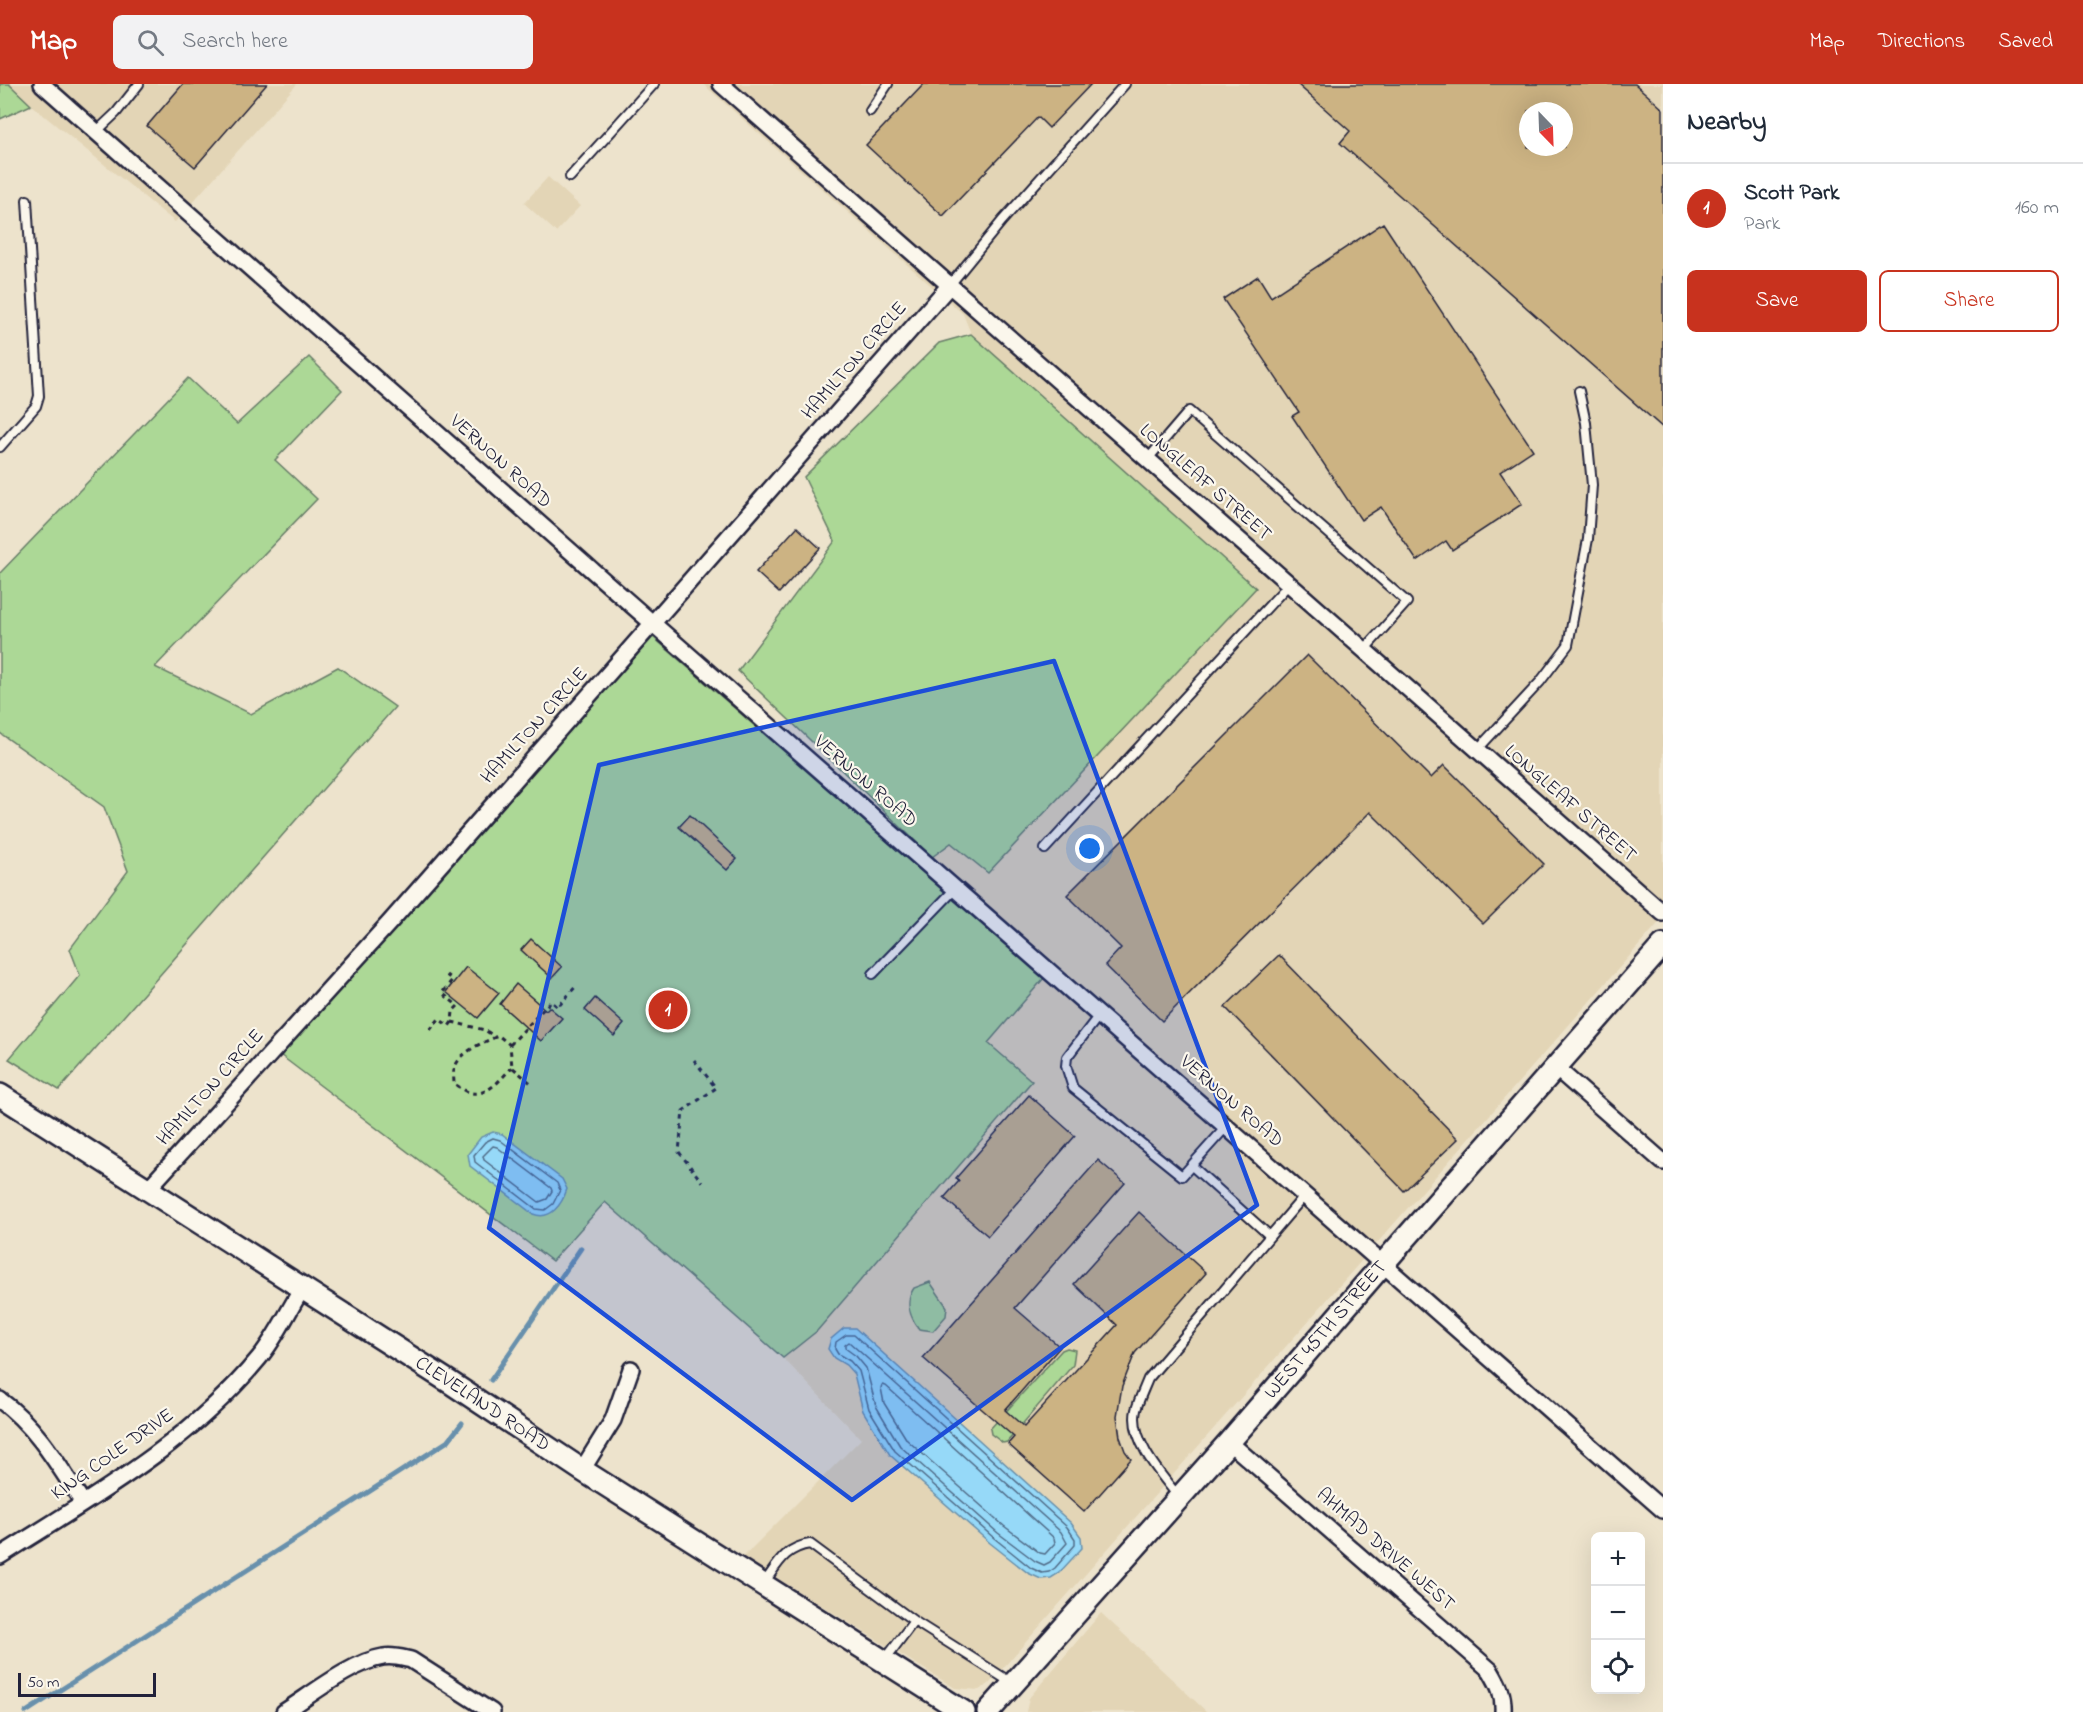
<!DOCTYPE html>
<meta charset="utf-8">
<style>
body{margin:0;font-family:"Indie Flower",sans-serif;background:#f2f2f3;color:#1f2937}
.controls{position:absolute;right:18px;bottom:18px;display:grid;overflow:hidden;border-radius:9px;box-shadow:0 6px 24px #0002}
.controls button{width:54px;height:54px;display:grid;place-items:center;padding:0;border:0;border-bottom:2px solid #e0e1e3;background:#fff;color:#1f2937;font:30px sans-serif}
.compass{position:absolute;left:1519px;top:18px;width:54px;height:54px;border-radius:50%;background:#fff;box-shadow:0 6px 24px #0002;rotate:157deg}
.scale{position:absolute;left:18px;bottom:15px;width:138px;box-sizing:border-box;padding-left:6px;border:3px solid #22223b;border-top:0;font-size:16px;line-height:21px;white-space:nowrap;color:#22223b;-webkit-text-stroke:4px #fbf7ec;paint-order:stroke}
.you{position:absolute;left:1090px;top:765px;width:21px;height:21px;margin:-15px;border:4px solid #fff;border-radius:50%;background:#1a73e8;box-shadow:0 0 0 9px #1a73e833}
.badge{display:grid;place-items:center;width:39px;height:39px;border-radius:50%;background:#c8321e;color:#fff;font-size:20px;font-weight:700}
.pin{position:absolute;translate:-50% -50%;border:3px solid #fff;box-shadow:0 2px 6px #0006}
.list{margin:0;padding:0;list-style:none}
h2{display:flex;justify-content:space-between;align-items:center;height:78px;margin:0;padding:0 24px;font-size:26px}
h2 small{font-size:20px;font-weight:400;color:#747a83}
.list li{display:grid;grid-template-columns:39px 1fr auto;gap:18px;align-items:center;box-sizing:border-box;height:90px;padding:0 24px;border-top:2px solid #e0e1e3}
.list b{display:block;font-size:22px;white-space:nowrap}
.list p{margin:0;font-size:20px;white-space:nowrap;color:#747a83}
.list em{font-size:20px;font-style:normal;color:#747a83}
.actions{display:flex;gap:12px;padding:18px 24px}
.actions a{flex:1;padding:14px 0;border:2px solid #c8321e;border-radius:9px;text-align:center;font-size:21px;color:#c8321e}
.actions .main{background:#c8321e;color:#fff}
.icon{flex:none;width:33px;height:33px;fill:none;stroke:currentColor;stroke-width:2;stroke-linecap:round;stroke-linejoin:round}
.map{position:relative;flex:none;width:1663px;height:1628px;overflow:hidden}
header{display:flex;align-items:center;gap:36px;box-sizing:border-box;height:84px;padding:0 30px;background:#c8321e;color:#fff}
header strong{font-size:28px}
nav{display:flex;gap:33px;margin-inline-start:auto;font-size:21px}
.search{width:420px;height:54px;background:#f2f2f3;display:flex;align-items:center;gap:15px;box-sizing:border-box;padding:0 21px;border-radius:9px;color:#747a83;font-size:22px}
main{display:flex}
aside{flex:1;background:#fff}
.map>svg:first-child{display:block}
.built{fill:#e3d5b6;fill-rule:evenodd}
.green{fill:#acd896;stroke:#677d68;stroke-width:1.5}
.water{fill:#96d9f8;stroke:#6890ac;stroke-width:1.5}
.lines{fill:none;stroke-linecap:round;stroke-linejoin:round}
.shore{stroke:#506b87;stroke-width:1.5}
.stream{stroke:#6890ac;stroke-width:5}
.building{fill:#ccb383;stroke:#22223b;stroke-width:1.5;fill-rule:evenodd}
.lane-casing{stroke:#22223b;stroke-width:12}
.street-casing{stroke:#22223b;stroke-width:20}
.secondary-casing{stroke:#22223b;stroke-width:26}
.path{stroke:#22223b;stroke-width:3;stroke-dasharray:4.5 4.5;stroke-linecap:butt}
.lane{stroke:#fbf7ec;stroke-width:8}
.street{stroke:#fbf7ec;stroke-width:15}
.secondary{stroke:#fbf7ec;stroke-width:21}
.marked{fill:#1d4ed8;fill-opacity:0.2;stroke:#1d4ed8;stroke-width:4.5;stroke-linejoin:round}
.labels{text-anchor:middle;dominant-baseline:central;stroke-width:4.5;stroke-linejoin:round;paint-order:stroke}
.street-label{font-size:20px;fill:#22223b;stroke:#fbf7ec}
</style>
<header>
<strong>Map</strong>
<div class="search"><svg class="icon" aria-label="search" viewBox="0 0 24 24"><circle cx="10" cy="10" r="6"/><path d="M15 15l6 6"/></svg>Search here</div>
<nav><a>Map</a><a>Directions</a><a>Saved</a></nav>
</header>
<main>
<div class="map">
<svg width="1663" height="1628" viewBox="0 0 1663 1628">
<rect width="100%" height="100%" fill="#ede3cc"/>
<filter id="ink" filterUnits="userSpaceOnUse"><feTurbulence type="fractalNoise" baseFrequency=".0167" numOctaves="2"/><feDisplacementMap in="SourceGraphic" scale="12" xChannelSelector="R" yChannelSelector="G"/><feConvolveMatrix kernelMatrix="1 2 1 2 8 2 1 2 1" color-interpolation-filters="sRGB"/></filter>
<g filter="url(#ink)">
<path class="built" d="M9,0H297L175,138L31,21Z
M703,0H1663V834L989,1600L979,1606L955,1604L743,1473L861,1355L783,1274L817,1247L988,959L1043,894L918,784L951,759L987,789L1255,504L971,250L963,230ZM1528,27H1564V63H1528Z
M548,93L580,122L556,148L524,119Z
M1101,1529L1207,1628H1026L1029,1614Z"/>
<path class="green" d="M0,0H9L31,21L0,35Z
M971,250L1256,504L988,789L951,759L932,773L738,587L835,457L804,393L939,259Z
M309,273L342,306L275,376L317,415L155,583L251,630L338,583L395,623L59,1006L9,975L80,891L70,865L128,787L104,723L0,649V489L188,294L237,340Z
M653,553L1044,894L988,959L1032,997L817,1247L783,1274L605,1118L552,1177L280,971Z
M930,1198L947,1223L946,1232L933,1247L919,1245C909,1232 905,1217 914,1204Z
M1067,1264L1075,1266L1073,1281L1007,1358L1003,1359L991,1350L990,1345L1062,1266Z"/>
<path class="water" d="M493,1048L502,1050L562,1095L567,1105C562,1120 551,1137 533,1130L470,1082L468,1070L481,1053Z
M844,1244H855L1071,1439L1081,1453L1082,1464L1059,1489L1051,1494L1041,1495L1028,1489L990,1459L890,1371L863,1327L854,1290L846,1281L834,1274L828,1265L831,1255Z"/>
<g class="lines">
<path class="shore" d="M493,1054L500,1056L557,1099L560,1106L553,1120L545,1126L536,1125L475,1078L474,1071L485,1058Z
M493,1062L497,1063L551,1104L552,1107L547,1115L539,1118L484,1076L483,1072Z
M846,1251H854L1067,1443L1075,1455V1461L1055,1484L1049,1488L1042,1489L1031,1484L994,1454L895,1367L869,1325L859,1287L850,1277L838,1270L835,1265L836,1258Z
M849,1258L1061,1448L1067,1459L1050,1478L1044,1481L1035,1477L998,1449L900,1362L876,1322L866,1284L856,1272L845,1264V1261Z
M882,1301L886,1302L1054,1454L1055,1459L1045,1470L1040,1469L1004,1442L907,1356L884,1319L881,1304Z"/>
<path class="stream" d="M491,1296L581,1164
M26,1628L448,1357L462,1339"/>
</g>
<path class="building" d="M183,0H267L195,83L147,42Z
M924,0H1091L1049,44L1038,33L943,132L866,61Z
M1297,0H1635L1663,25V344L1340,59L1350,47ZM1528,27H1564V63H1528Z
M1383,139L1533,366L1500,388L1522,420L1452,466L1446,457L1417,477L1381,423L1361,436L1292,332L1299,328L1223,215L1258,192L1271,213Z
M797,443L820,464L779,509L756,488Z
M1307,571L1431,694L1444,681L1544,780L1483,840L1370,728L1162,937L1105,881L1121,864L1067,811Z
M690,731L737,775L727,786L679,743Z
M531,855L562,883L552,894L521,866Z
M1279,871L1458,1055L1404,1107L1225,923Z
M466,883L499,909L478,934L446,908Z
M516,900L546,926L549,923L562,934L541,957L500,920Z
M595,914L624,940L614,952L585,926Z
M1029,1011L1075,1052L988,1152L944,1114L959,1097L956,1094Z
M1098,1076L1125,1099L1015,1224L1060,1263L1005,1326L1024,1343L1117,1241L1074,1200L1139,1128L1206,1189L1135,1269L1122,1302L1117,1332L1120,1353L1125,1367L1131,1375L1084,1428L1008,1360L1014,1353L923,1274Z"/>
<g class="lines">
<g class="lane-casing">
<path id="lane" d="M870,27L888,0
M96,48L116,29L139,0
M570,93L654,0
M949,202L1002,137L1125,0
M0,363L36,322L39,312L27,116
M1147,376L1189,327L1407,518L1364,566
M1477,666L1540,598L1568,561L1588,455L1592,401L1586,339L1579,307
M1045,765L1289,500
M873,890L955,805
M1100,930L1067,973L1066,982L1073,1004L1182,1092L1226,1043
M1192,1082L1270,1152
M1178,1412C1162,1392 1129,1355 1136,1326C1139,1315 1144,1305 1148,1295L1305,1111
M764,1499C778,1480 784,1464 810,1460L914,1537L1012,1599
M884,1577L914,1537"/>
</g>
<g class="street-casing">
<path id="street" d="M42,0C580,478 1122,951 1663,1426
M721,0L1663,829
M1556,984L1663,1078
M147,1106L390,838L949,202
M0,1316C37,1343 59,1382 83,1419
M1229,1358L1490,1586C1499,1601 1504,1611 1503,1628
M582,1386L613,1336L631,1285
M0,1472C93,1413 187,1361 259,1274C276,1254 288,1227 302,1205
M284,1628C311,1611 352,1578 383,1573C393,1571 402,1574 411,1576L492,1628"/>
</g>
<g class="secondary-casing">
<g id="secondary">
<path id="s1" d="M0,1011L451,1299L582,1386L964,1628"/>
<path id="s2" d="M988,1628L1229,1358L1383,1180L1663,861"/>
</g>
</g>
<path class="path" d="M452,938L485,946L495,953
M430,946L439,935L449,942L452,938L453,927L458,922L442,909L452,896L444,889
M510,961L551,917L558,923L577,901
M694,976L716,1004L683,1027L679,1068L702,1098
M512,983C503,993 488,1012 472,1009C466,1008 460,1003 454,1000C454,996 453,990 454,986C458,968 485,957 499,952L510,961L512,983L533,1001"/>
<use href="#lane" class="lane"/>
<use href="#street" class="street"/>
<use href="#secondary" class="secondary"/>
</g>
</g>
<path class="marked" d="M1054,577L1257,1121L852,1416L489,1144L599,681Z"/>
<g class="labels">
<g class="street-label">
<text transform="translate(855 277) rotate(-49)">HAMILTON CIRCLE</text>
<text transform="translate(500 378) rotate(42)">VERNON ROAD</text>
<text transform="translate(1205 399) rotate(41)">LONGLEAF STREET</text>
<text transform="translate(535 642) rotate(-48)">HAMILTON CIRCLE</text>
<text transform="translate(865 698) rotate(41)">VERNON ROAD</text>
<text transform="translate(1570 720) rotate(41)">LONGLEAF STREET</text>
<text transform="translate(211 1004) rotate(-48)">HAMILTON CIRCLE</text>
<text transform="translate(1231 1018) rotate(41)">VERNON ROAD</text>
<text stroke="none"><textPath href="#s2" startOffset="510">WEST 45TH STREET</textPath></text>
<text stroke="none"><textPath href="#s1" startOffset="573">CLEVELAND ROAD</textPath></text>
<text transform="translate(113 1371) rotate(-35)">KING COLE DRIVE</text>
<text transform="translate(1385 1466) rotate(41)">AHMAD DRIVE WEST</text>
</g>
</g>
</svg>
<div class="controls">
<button>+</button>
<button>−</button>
<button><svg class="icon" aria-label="locate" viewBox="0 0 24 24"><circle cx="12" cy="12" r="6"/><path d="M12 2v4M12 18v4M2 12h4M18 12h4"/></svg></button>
</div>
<svg class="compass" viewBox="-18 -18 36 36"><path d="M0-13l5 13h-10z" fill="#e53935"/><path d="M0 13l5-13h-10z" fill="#747a83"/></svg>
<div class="scale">50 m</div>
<div class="you"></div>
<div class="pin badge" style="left:668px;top:926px">1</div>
</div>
<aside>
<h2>Nearby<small></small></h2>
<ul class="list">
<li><span class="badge">1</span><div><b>Scott Park</b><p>Park</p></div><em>160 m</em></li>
</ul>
<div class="actions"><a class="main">Save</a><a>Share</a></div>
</aside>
</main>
